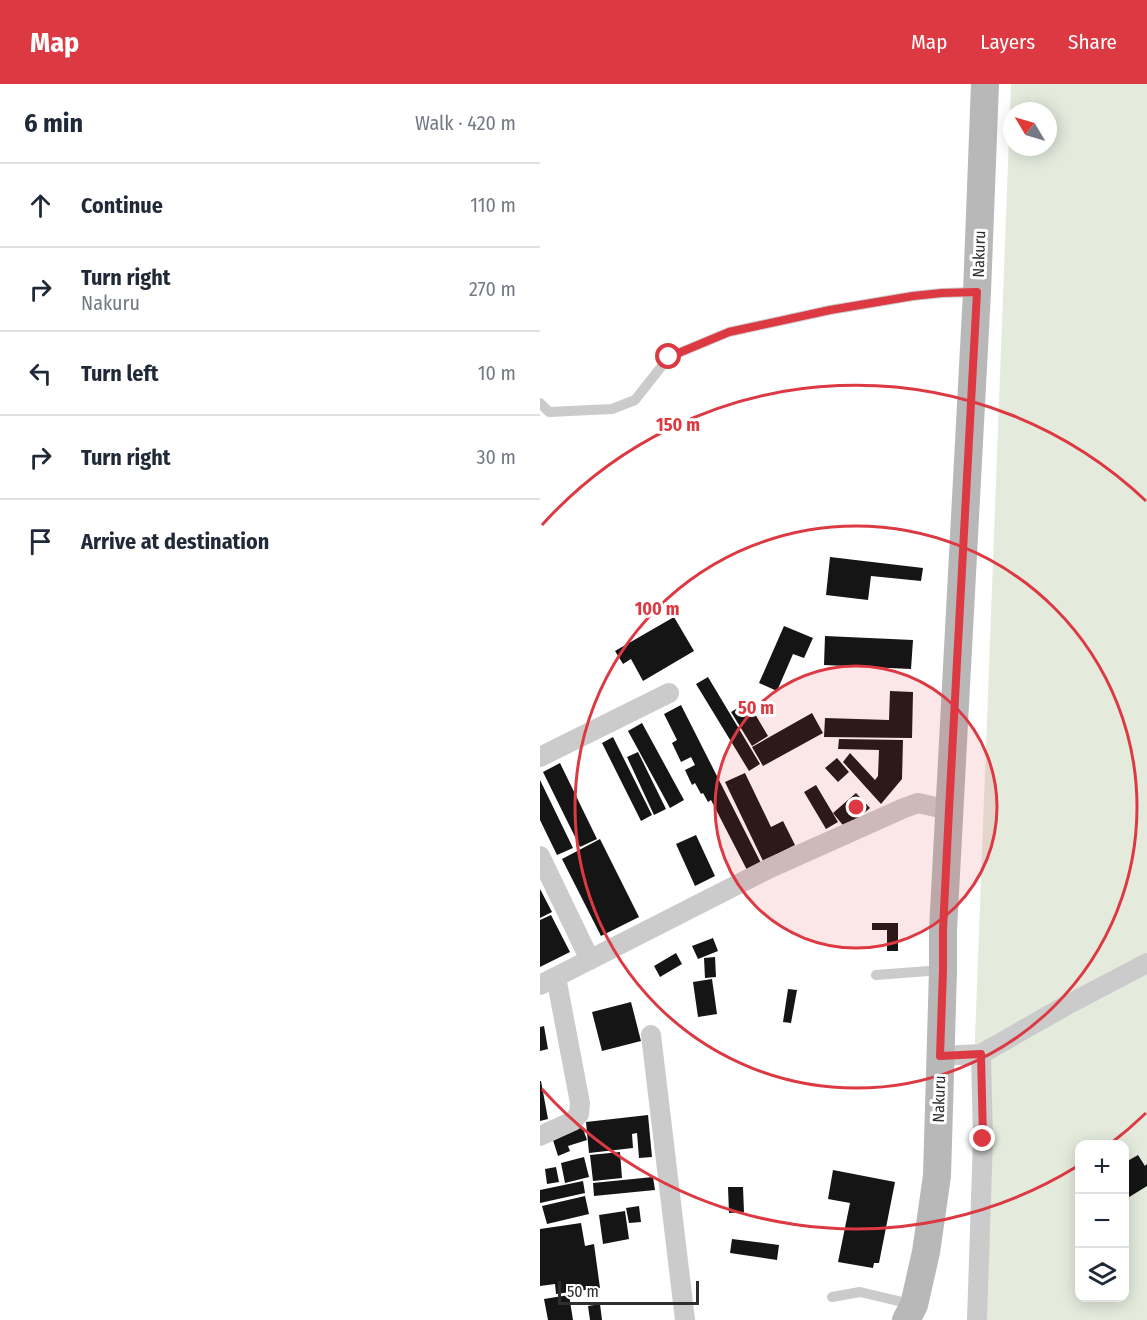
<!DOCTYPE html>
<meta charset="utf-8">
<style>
body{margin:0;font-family:"Fira Sans Condensed",sans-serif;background:#f6f6f7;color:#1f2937}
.controls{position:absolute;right:18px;bottom:18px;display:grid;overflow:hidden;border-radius:12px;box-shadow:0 3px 15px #0003}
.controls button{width:54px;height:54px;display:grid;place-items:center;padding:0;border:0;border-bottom:2px solid #e0e1e3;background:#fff;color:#1f2937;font:30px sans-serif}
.compass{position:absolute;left:463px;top:18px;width:54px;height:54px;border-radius:50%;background:#fff;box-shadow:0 3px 15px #0003;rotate:308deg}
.scale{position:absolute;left:18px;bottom:15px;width:141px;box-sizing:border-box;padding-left:6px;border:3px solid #2e2e2e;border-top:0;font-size:16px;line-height:21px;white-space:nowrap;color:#2e2e2e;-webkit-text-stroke:4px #fff;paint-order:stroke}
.stop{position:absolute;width:18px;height:18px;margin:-14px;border:4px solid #dd3943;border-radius:50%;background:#fff}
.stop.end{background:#dd3943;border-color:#fff;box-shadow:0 2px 6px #0008}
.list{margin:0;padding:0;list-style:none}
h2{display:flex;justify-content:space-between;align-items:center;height:78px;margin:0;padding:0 24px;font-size:26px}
h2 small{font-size:20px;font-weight:400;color:#747a83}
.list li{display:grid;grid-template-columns:39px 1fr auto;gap:18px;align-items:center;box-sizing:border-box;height:84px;padding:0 24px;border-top:2px solid #e0e1e3}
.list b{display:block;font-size:22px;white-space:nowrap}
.list p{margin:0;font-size:20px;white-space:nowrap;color:#747a83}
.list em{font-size:20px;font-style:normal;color:#747a83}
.icon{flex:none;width:33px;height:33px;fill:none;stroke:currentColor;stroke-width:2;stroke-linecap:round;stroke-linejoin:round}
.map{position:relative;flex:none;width:607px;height:1236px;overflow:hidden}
header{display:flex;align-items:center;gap:36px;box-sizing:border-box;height:84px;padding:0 30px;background:#dd3943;color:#fff}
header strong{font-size:28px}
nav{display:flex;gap:33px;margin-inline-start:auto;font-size:21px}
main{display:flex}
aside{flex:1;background:#fff}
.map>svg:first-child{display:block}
.green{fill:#e4ebdd;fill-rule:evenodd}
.building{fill:#151515}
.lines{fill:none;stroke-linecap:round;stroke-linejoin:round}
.lane{stroke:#cbcbcb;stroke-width:10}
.street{stroke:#cbcbcb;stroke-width:20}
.secondary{stroke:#b8b8b8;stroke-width:28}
.route{stroke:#dd3943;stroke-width:8}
.ring{fill:none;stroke:#dd3943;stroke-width:3}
.labels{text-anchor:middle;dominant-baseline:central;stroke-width:6;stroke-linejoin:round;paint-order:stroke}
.street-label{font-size:16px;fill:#2e2e2e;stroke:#fff}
.centre{fill:#dd3943;stroke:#fff;stroke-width:3}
.ring-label{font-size:18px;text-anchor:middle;font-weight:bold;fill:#dd3943;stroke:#fff;stroke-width:6;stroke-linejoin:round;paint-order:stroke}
</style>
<header>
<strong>Map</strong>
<nav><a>Map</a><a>Layers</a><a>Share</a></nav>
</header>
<main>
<aside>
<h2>6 min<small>Walk · 420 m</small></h2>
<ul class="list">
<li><svg class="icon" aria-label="ahead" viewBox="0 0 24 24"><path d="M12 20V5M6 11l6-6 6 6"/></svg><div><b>Continue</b></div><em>110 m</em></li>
<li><svg class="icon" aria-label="right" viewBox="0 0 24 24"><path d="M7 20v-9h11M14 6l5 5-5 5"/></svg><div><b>Turn right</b><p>Nakuru</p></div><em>270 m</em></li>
<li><svg class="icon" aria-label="left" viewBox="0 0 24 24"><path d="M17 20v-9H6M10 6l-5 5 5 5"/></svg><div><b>Turn left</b></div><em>10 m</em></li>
<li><svg class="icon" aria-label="right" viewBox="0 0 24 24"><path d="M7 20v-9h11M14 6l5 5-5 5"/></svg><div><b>Turn right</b></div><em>30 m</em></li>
<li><svg class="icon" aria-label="arrive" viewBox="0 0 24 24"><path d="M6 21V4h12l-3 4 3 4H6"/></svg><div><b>Arrive at destination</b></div></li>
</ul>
</aside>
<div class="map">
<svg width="607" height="1236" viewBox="0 0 607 1236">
<rect width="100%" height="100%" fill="#fff"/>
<path class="green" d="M471,0H607V1236H436L434,981ZM472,27H508V63H472ZM540,1060H584V1214H540Z"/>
<path class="building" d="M290,473L383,484L381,497L331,492L328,516L286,511Z
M134,533L154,567L103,597L91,575L83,580L75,567Z
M244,542L273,554L264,574L253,570L237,607L219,599Z
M285,552L373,556L371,585L284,581Z
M168,593L220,680L209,687L156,600Z
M350,607L373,608L372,654L284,653L285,634L349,636Z
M208,618L228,652L212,662L191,628Z
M141,621L221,779L207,786L171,716L168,718L163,709L161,710L155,699L152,701L145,686L155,681L151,673L141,678L132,659L137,656L124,630Z
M272,629L283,649L223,682L212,663Z
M102,639L144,716L130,724L88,647Z
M73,653L112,731L101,737L62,659Z
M299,655L363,656L362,695L341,720L303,678L310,669L335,696L338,692L339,666L298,665Z
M98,668L126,725L114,731L87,673Z
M297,674L309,688L298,698L285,684Z
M20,679L57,755L40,763L3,688Z
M205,689L231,743L243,737L255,761L223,777L185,698Z
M0,696L33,764L17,771L0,736Z
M276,701L298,738L286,745L264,708Z
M316,709L330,724L306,745L293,729Z
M156,751L175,792L155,802L136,760Z
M60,755L99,833L61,852L22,775Z
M0,805L12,828L0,834Z
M11,831L30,868L0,883V836Z
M332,839H358V867H347V846H332Z
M173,854L178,867L158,875L152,862Z
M136,869L142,880L120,893L114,882Z
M175,873L176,893L165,894L164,874Z
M172,895L177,930L158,933L153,898Z
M248,905L257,906L251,939L243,938Z
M91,918L101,957L62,967L52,928Z
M4,942L8,965L0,967V943Z
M0,997H1L8,1035L0,1037Z
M108,1031L112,1073L99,1074L97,1049L92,1050L93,1064L49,1069L46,1038Z
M42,1042L47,1056L28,1062L30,1067L18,1072L12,1053Z
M80,1068L82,1094L53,1097L50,1071Z
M598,1071L605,1082L607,1080V1102L586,1115L584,1079Z
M44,1073L49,1093L25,1099L21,1079Z
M16,1083L19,1098L7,1100L5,1085Z
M293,1086L355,1098L339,1179H334L333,1184L298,1178L310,1119L288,1115Z
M113,1093L115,1106L54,1112L53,1099Z
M43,1097L45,1109L0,1119V1106Z
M188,1103H203L204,1128L189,1129Z
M45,1112L49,1130L7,1140L2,1122Z
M99,1122L101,1138L89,1139L86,1124Z
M85,1127L89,1155L63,1160L59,1131Z
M41,1139L45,1162L54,1160L60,1204L16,1210L15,1200L0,1202V1145Z
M192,1155L239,1161L237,1176L190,1169Z
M29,1211L33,1236H8L4,1215Z
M60,1220L62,1236H50L48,1222Z"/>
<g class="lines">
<path class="lane" d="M0,319L9,328L72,325L95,316L129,273L189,248L290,226L373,212L402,209L436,208
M336,891L402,886
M292,1213L320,1208L371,1220"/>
<path class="street" d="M0,673L129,609
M0,772L50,876
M0,901L230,784L364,724L378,719L409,726
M111,951L145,1236
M441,970L527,921L607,879
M400,972L441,970L443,1055L437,1236
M0,1052L33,1037L39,1030L40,1019L16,893"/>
<path class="secondary" d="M366,1236L374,1221L386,1168L397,1092L403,886V846L437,208L445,0"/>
</g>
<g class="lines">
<path class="route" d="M129,273L189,248L290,226L373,212L402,209L437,208L409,726L403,846V886L400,972L441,970L443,1055"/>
</g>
<circle cx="316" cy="723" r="141" fill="#dd3943" fill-opacity=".12"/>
<g class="ring">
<circle cx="316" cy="723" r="141"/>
<circle cx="316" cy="723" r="281"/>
<path d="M606 1029A422 422 0 0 1 570 1060M536 1083A422 422 0 0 1 2 1005M2 441A422 422 0 0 1 606 417"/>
</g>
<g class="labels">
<g class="street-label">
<text transform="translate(439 170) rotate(-88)">Nakuru</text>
<text transform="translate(399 1015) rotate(-88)">Nakuru</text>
</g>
</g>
<circle cx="316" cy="723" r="9" class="centre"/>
<g class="ring-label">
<text x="138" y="347">150 m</text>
<text x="117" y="531">100 m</text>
<text x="216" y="630">50 m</text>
</g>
</svg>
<div class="controls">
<button>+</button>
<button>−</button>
<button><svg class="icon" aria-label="layers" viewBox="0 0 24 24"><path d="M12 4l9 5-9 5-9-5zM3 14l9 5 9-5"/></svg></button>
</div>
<svg class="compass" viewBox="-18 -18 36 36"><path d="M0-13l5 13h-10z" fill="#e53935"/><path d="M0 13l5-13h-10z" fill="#747a83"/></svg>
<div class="scale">50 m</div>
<div class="stop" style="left:129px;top:273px"></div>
<div class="stop end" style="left:443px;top:1055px"></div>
</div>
</main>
